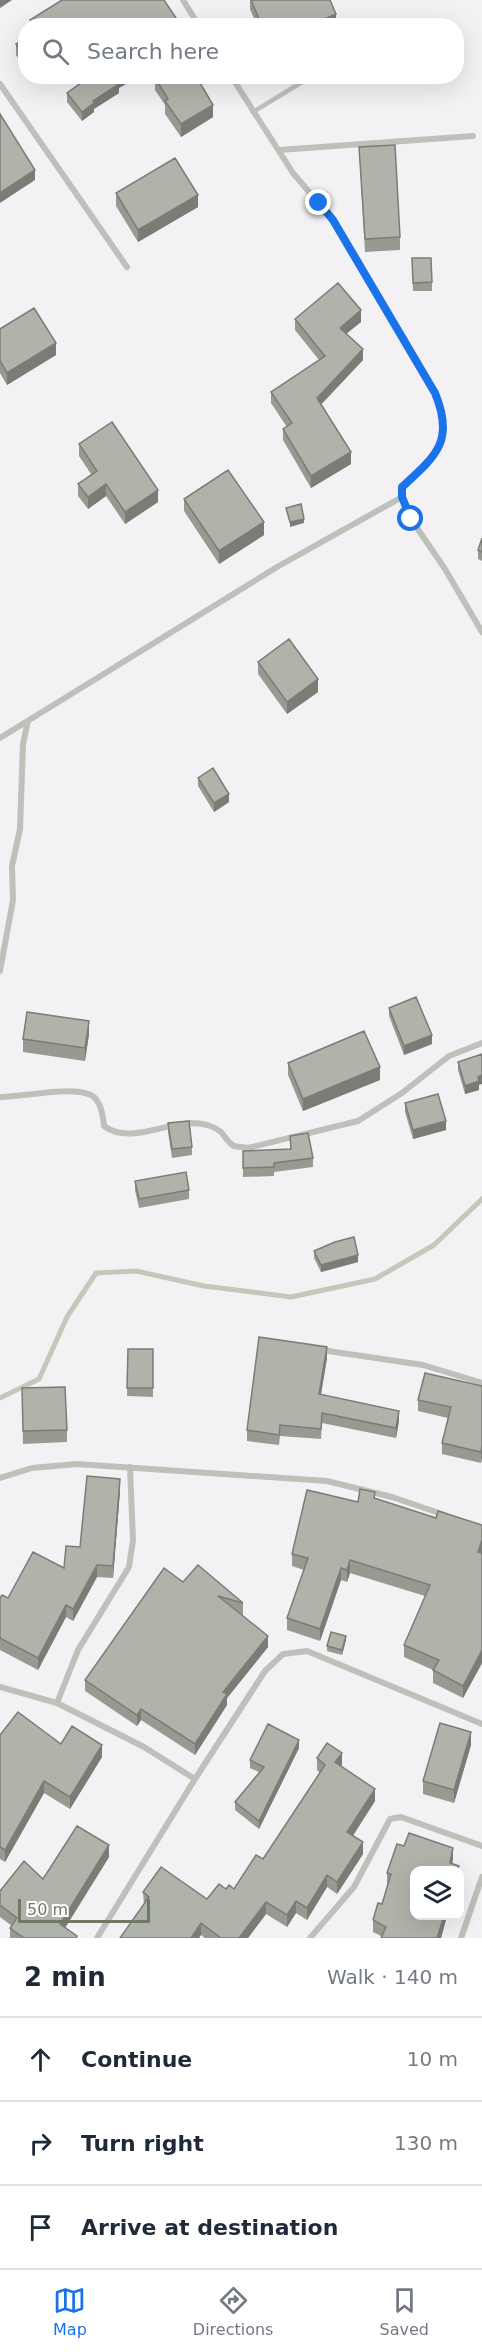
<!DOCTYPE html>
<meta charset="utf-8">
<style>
body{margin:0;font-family:"DejaVu Sans",sans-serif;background:#f2f2f3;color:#1f2937}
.controls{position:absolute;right:18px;bottom:18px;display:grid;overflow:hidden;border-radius:12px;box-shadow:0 6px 24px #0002}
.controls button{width:54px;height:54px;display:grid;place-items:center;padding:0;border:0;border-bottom:2px solid #e0e1e3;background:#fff;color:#1f2937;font:30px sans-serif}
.scale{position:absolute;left:18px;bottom:15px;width:132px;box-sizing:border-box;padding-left:6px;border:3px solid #717963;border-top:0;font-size:16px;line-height:21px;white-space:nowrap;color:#717963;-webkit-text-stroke:4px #fff;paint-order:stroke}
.stop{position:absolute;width:18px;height:18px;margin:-14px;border:4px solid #1a73e8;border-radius:50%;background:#fff}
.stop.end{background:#1a73e8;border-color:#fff;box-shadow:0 2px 6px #0008}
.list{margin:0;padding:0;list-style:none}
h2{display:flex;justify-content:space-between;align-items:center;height:78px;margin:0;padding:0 24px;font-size:26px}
h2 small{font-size:20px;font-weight:400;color:#747a83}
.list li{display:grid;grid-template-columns:39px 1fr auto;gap:18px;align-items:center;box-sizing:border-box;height:84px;padding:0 24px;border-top:2px solid #e0e1e3}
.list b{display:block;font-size:22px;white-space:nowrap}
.list em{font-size:20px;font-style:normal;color:#747a83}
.icon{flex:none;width:33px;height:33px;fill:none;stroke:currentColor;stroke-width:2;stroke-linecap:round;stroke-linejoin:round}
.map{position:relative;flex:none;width:482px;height:1938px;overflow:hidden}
.search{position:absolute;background:#fff;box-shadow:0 6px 24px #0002;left:18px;right:18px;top:18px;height:66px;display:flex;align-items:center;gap:15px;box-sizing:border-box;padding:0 21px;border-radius:24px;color:#747a83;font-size:22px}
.sheet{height:330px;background:#fff}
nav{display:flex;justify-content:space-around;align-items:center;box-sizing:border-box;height:84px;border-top:2px solid #e0e1e3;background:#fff;font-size:16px;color:#747a83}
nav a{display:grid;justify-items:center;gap:3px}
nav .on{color:#1a73e8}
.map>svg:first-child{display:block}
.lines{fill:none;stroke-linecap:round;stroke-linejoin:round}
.stream{stroke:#c4c7ba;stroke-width:5}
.service{stroke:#bec0ba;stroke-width:4.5}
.minor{stroke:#bec0ba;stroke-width:6}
.wall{fill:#969a91}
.shaded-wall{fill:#7a7d76}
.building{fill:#afb3a9;stroke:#7a7d76;stroke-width:1.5}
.route{stroke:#1a73e8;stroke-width:8}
</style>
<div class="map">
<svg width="482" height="1938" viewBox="0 0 482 1938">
<rect width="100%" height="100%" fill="#f4f1f4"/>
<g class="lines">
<path class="stream" d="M0,1398L39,1379L67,1317L96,1273L136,1271L204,1286L291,1297L375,1279L434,1245L482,1199"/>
<path class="service" d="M253,112L312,76"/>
<path class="minor" d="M183,0L199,26
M0,84L127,267
M279,150L473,136
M402,497L411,519L445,569L482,632
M0,738L277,567L402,497V487C436,456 455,441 435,393L333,220L293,173L231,76
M0,971L13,900L12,866L20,829L23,744L28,721
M0,1097C21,1098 82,1082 96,1099C102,1107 103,1117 104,1126C128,1144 163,1124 190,1123C200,1123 213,1125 221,1132C225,1136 228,1143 234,1146C238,1147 244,1147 248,1148L358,1121L402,1093L449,1056L482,1043
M328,1351L423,1365L482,1383
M0,1478L32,1468L77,1464L327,1481L392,1497L445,1515
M0,1687L57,1703L144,1747L195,1779
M57,1703L78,1650L129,1567L133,1540L130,1467
M97,1938L195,1779L265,1671L283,1654L307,1651L482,1724
M310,1938L354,1887L390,1819L401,1817L482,1846
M461,1938L482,1877"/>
</g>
<path class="wall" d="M62,0L180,26H30V20Z
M250,0H330L336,24L334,26H257L250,9Z
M26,38V70L16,55V44Z
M126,76V84L119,88V93L94,109V112L82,121L67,102V93Z
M155,78L213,117L181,137L165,114V105L155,90Z
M359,147L400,237V250L365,252Z
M116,193L198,207L138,242L116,206Z
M412,258L432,282V291H413Z
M295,319L361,322L346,333L363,360L321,404L351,464L311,488L283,440V429L287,427L271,403V392L319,360L295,330Z
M0,329L56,355L7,385L0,373Z
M79,444L158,502L125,524L106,496L88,509L78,496V484L91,474L79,456Z
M184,499L264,535L219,564L184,511Z
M482,538V561L478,559V550Z
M258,662L318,692L287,714L258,674Z
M198,778L229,802L214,812L198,786Z
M389,1008L432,1044L404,1055L389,1016Z
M89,1034L85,1061L23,1052V1039Z
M458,1062L479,1085V1090L465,1094L458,1070Z
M288,1063L380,1080L303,1111L288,1075Z
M405,1103L446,1130L413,1139L405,1112Z
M168,1123L192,1147V1155L172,1158L168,1132Z
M290,1136L313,1158V1167L274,1172V1176L243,1177V1151L290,1149Z
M135,1181L189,1190V1199L139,1208L135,1190Z
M314,1251L358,1262L321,1272L314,1258Z
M128,1349H153V1397L127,1396Z
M327,1358L321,1395L399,1421L396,1438L322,1423L321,1439L280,1436L279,1445L247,1441V1430Z
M482,1386L481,1463L442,1454V1443L448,1418L418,1411V1400Z
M22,1401L67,1430V1442L23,1444Z
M120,1491L113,1578L97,1577L73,1621L66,1617L38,1670L0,1650V1598H8L64,1568L80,1547Z
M375,1498L436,1518L482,1525V1663L463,1698L433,1683V1670L404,1657V1645L425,1596L350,1573L347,1582L341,1580L320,1641L287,1630V1618L304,1570L292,1566V1554L358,1502Z
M183,1582L243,1603V1615L241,1614L268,1647L227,1698V1705L195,1755L141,1720L137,1726L85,1691V1680Z
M346,1640L342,1655L327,1651V1646Z
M0,1735L61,1744L102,1757L70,1809L44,1793L5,1862L0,1859Z
M471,1745L454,1803L423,1794V1781Z
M299,1748L259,1829L235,1810V1802L259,1772L250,1768V1760Z
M317,1758L342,1765L341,1766L375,1801L353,1836L363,1854L337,1894L327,1887L307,1920L296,1913L287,1927L266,1914L248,1938H205L201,1935L199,1938H120L144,1905L143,1892L207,1899L226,1889H234L263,1859L320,1773L317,1770Z
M404,1846L453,1859L452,1863L459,1870H414L447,1916L441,1938H381V1936L373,1932V1920L382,1904L388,1885L387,1884V1873Z
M109,1857L65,1928L77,1938H10V1928L12,1926L0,1917V1891L43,1879Z"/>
<path class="shaded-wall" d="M0,0H12L0,8Z
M336,14V24L334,26H309Z
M95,21V26H87Z
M124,76H126V84L119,88V93L94,109V112L82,121V112L93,101L117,81Z
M213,105V117L181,137V124Z
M35,170V180L0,203V193Z
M198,195V207L138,242V230Z
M361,310V322L340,339V328Z
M56,343V355L7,385V373Z
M363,349V360L317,409V398Z
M351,452V464L311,488V476Z
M106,484V496L88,509V497Z
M158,490V502L125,524V512Z
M304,519V523L290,527V522Z
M264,522V535L219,564V551Z
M318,679V692L287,714V702Z
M229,794V802L214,812V803Z
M89,1021V1034L85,1061V1048Z
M432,1035V1044L404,1055V1046Z
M380,1067V1080L303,1111V1099Z
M482,1075V1084L479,1085V1090L465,1094V1086Z
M446,1121V1130L413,1139V1130Z
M358,1255V1262L321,1272V1265Z
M327,1347V1358L319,1405V1394Z
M399,1411V1421L396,1438V1428Z
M482,1447V1458L481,1463V1452Z
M120,1479V1491L113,1578V1566Z
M482,1540V1552L478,1564V1552Z
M350,1560V1573L347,1582V1570Z
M97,1565V1577L73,1621V1609Z
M341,1568V1580L320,1641V1629Z
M66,1605V1617L38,1670V1658Z
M268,1636V1647L227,1698V1705L195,1755V1744L223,1692Z
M346,1636V1640L342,1655V1650Z
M482,1650V1663L463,1698V1686Z
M141,1709V1720L137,1726V1715Z
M471,1732V1745L454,1803V1790Z
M299,1740V1748L259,1829V1821Z
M102,1745V1757L70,1809V1797Z
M342,1753V1765L335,1774V1762Z
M44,1781V1793L5,1862V1850Z
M375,1789V1801L347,1844V1832Z
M363,1842V1854L337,1894V1882Z
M109,1845V1857L60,1936V1924Z
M453,1848V1859L451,1870L450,1863Z
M327,1875V1887L307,1920V1908Z
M296,1901V1913L287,1927V1915Z
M266,1902V1914L248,1938H239Z
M444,1916H447L441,1938H437Z
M201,1923V1935L199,1938H191Z"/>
<path class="building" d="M62,0H164L180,24L178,26H110L109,23L105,26H98L95,21L87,26H33L30,20Z
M251,0H330L336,14L309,26H262Z
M26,38V59L16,44Z
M91,76H124L117,81L119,84L93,101L94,103L82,112L67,93Z
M157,76H196L213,105L181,124L165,101L168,99L155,78Z
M0,114L35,170L0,193Z
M395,145L400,237L365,239L359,147Z
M175,158L198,195L138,230L116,193Z
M412,258H431L432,282L413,283Z
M338,283L361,310L340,328L363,349L317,398L351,452L311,476L283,429L292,423L271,392L325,356L295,319Z
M34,308L56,343L7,373L0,361V329Z
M112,422L158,490L125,512L106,484L88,497L78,484L97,471L79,444Z
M228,470L264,522L219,551L184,499Z
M301,504L304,519L290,522L286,508Z
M482,538V552L478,550Z
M289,639L318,679L287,702L258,662Z
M213,768L229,794L214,803L198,778Z
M416,997L432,1035L404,1046L389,1008Z
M27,1012L89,1021L85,1048L23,1039Z
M364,1031L380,1067L303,1099L288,1063Z
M482,1054V1075L478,1077L479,1081L465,1086L458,1062Z
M438,1094L446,1121L413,1130L405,1103Z
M189,1121L192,1147L172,1149L168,1123Z
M308,1133L313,1158L274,1163V1167L243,1168V1151L291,1149L290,1136Z
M186,1172L189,1190L139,1199L135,1181Z
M354,1237L358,1255L321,1265L314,1251L335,1242Z
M259,1337L327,1347L319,1394L399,1411L396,1428L322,1413L321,1429L280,1425L279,1435L247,1430Z
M128,1349H153V1388H127Z
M425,1373L482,1386V1447L481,1452L442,1443L451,1407L418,1400Z
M65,1387L67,1430L23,1431L22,1388Z
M87,1476L120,1479L113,1566L97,1565L73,1609L66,1605L38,1658L0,1638V1598L2,1595L8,1598L33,1552L64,1568L66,1546L80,1547Z
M360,1489L375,1492L374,1498L436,1518L438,1511L482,1525V1540L478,1552L482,1553V1650L463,1686L433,1670L439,1660L404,1645L430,1585L350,1560L347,1570L341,1568L320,1629L287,1618L308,1558L292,1554L307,1490L358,1502Z
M198,1565L243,1603L218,1596L268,1636L223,1692L227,1694L195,1744L141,1709L137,1715L85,1680L164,1568L183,1582Z
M331,1632L346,1636L342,1650L327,1646Z
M18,1712L61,1744L72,1726L102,1745L70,1797L44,1781L5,1850L0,1847V1735Z
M440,1723L471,1732L454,1790L423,1781Z
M268,1724L299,1740L259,1821L235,1802L264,1767L250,1760Z
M327,1743L342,1753L335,1762L375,1789L347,1832L363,1842L337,1882L327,1875L307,1908L296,1901L287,1915L266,1902L239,1938H221L201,1923L191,1938H120L149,1897L143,1892L161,1867L207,1899L219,1884L226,1889L229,1885L234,1889L256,1855L263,1859L325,1765L317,1758Z
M77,1826L109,1845L60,1924L77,1936L76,1938H24L10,1928L17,1918L0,1905V1891L24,1861L43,1879Z
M409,1833L453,1848L450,1863L459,1866L457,1870H414V1916H444L437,1938H381L386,1927L373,1920L378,1903L382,1904L391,1874L387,1873L397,1844L404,1846Z"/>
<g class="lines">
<path class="route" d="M319,203L333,220L435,393C455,441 436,456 402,487V497L411,519"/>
</g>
</svg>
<div class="controls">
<button><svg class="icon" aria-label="layers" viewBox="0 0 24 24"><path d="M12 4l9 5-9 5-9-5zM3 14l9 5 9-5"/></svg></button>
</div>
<div class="scale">50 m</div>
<div class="stop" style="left:411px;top:519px"></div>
<div class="stop end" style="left:319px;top:203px"></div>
<div class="search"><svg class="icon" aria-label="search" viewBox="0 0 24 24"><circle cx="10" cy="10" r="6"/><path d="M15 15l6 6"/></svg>Search here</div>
</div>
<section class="sheet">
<h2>2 min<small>Walk · 140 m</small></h2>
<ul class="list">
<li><svg class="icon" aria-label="ahead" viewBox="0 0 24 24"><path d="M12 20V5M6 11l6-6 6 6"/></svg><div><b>Continue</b></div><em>10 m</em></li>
<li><svg class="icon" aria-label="right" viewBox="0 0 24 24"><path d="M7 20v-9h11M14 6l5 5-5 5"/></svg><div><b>Turn right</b></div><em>130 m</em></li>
<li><svg class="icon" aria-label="arrive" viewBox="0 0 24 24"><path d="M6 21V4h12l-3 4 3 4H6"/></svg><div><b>Arrive at destination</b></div></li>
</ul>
</section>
<nav>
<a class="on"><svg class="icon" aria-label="map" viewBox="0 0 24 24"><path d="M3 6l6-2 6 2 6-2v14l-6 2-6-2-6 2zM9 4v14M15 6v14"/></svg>Map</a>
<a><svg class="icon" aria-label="directions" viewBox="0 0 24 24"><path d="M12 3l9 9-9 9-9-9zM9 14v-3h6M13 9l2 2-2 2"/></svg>Directions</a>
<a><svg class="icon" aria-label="saved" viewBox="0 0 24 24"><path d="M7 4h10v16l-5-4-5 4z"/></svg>Saved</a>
</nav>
